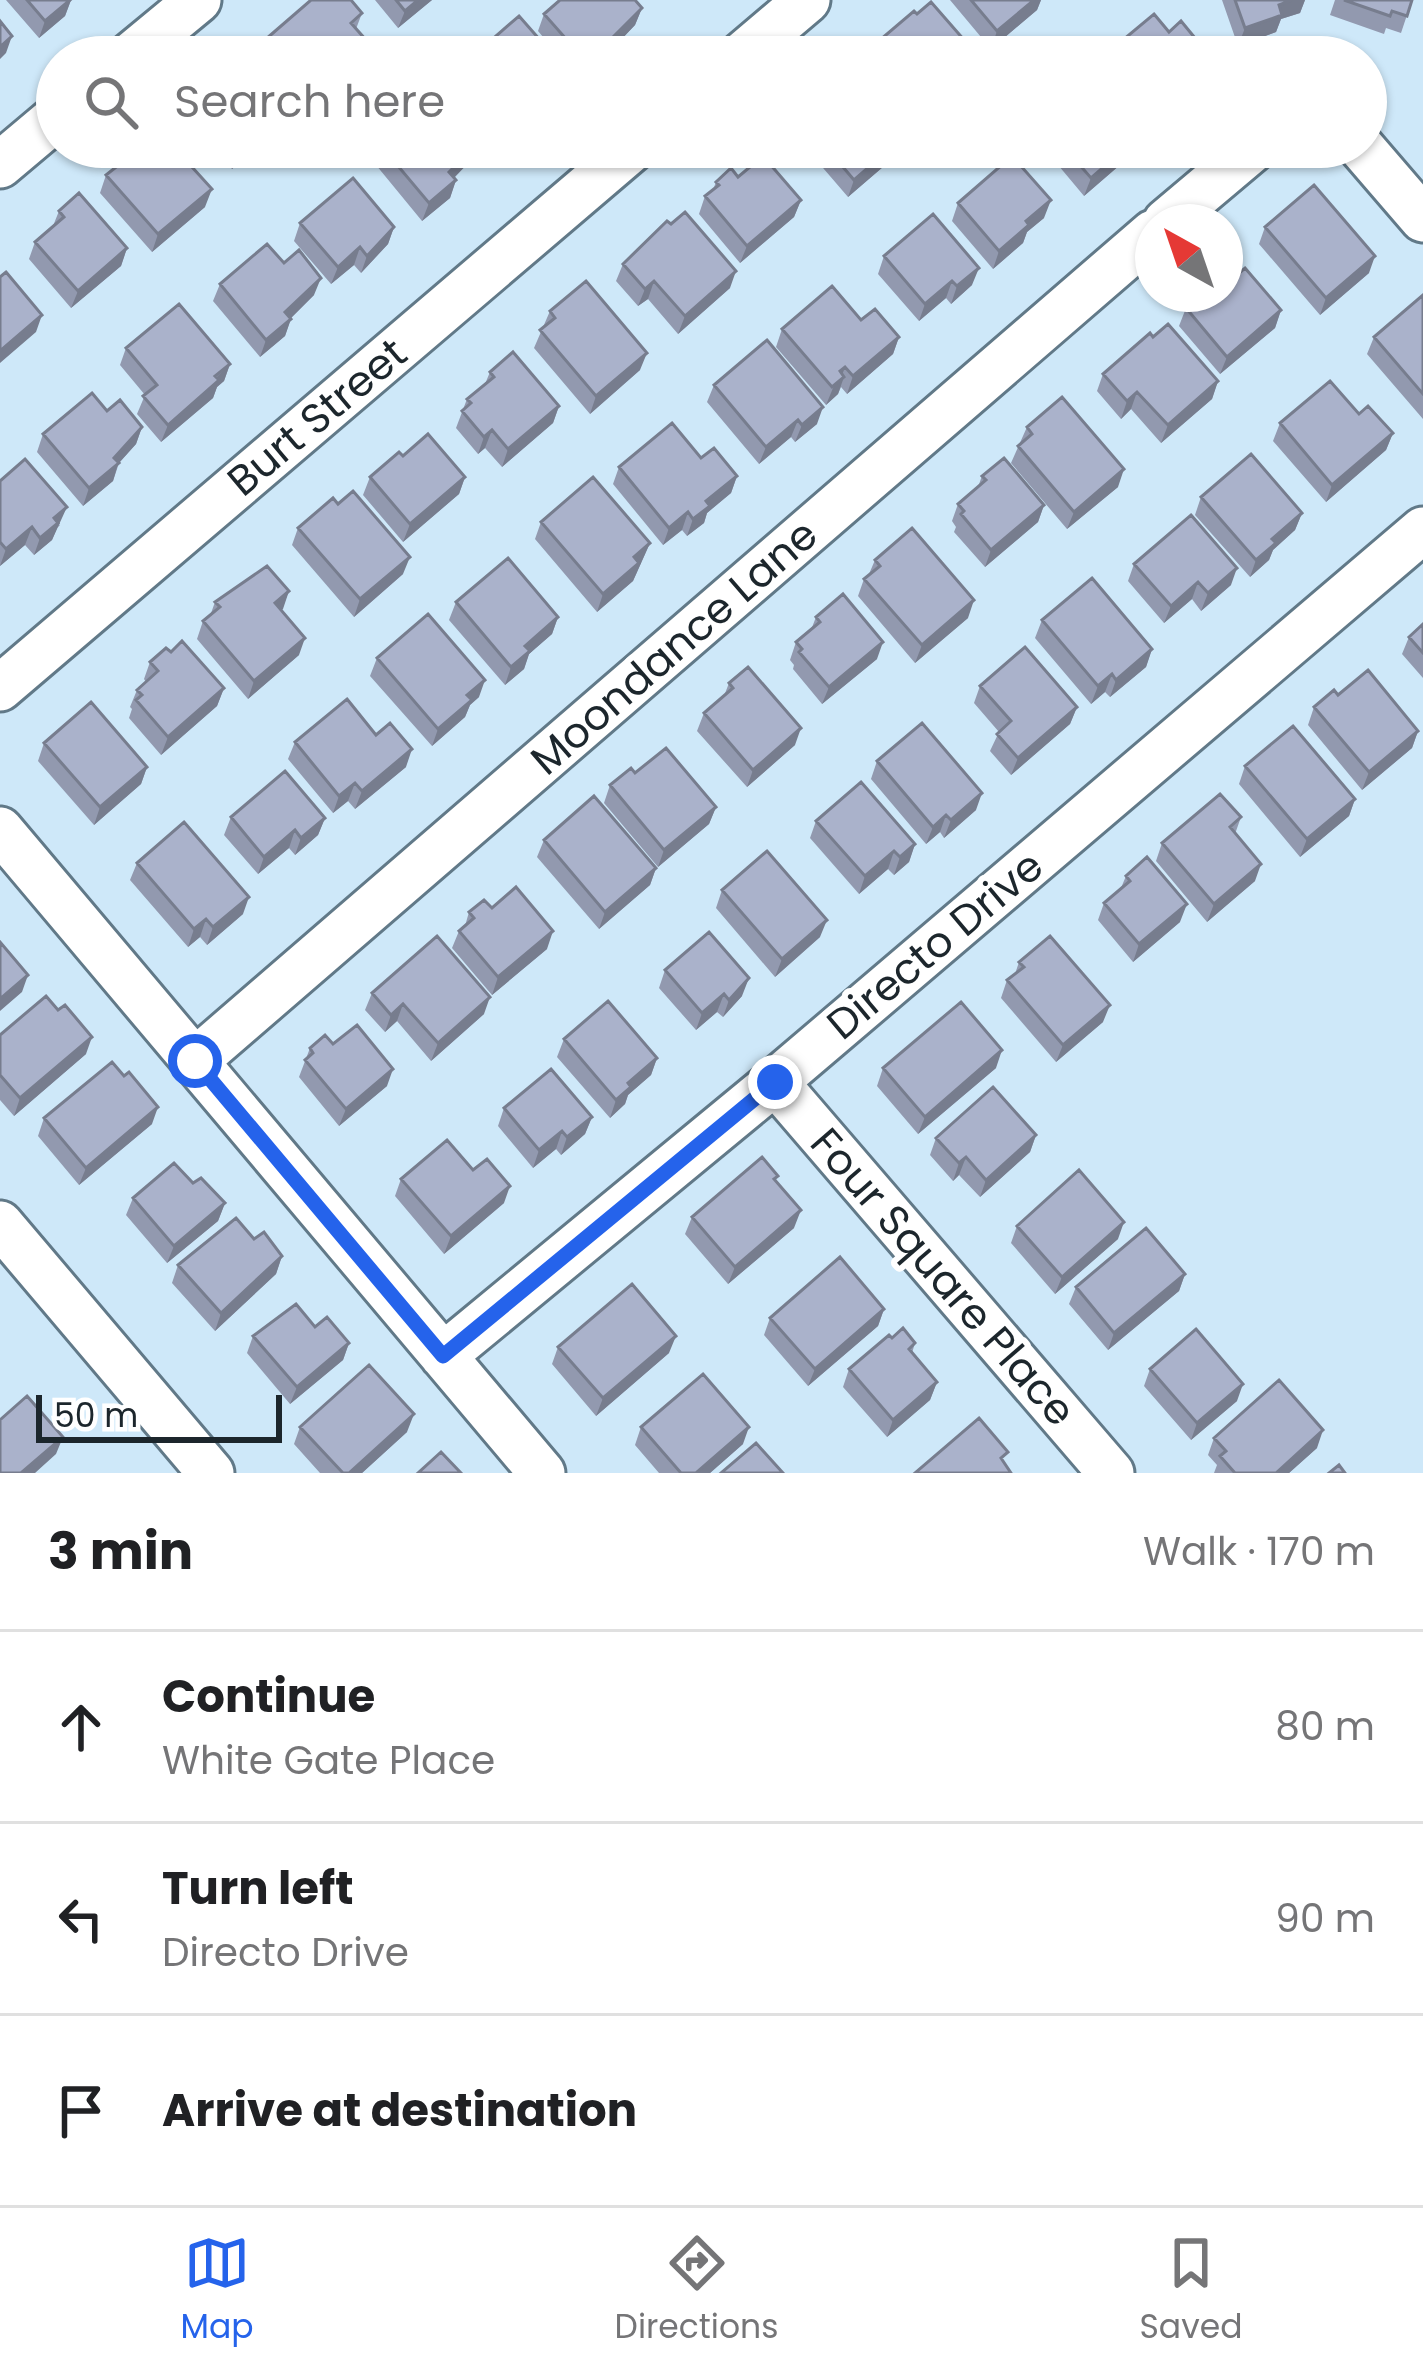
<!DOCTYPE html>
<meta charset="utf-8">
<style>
body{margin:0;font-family:Poppins,sans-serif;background:#f6f6f6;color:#202124}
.compass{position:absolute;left:1135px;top:204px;width:108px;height:108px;border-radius:50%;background:#fff;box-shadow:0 3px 9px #0004;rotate:320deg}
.scale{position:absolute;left:36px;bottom:30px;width:246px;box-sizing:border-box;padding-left:12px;border:6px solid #1c262c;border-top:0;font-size:33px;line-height:42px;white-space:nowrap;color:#1c262c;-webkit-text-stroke:9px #fff;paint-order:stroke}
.stop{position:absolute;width:36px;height:36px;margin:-27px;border:9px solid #2563eb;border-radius:50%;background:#fff}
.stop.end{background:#2563eb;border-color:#fff;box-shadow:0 3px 12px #0008}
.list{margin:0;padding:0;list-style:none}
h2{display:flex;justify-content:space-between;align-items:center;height:156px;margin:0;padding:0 48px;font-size:51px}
h2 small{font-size:39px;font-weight:400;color:#757577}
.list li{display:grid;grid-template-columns:78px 1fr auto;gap:36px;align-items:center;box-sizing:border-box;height:192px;padding:0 48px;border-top:3px solid #e0e0e0}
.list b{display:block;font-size:45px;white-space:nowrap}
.list p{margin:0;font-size:39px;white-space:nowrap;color:#757577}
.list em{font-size:39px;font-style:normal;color:#757577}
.icon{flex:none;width:66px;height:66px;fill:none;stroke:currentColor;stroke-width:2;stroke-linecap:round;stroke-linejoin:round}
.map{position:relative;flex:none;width:1423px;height:1473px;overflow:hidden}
.search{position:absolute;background:#fff;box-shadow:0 3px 9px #0004;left:36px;right:36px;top:36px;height:132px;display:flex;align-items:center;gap:30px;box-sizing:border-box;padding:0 42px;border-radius:66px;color:#757577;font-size:45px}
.sheet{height:732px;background:#fff}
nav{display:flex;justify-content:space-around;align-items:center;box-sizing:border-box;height:168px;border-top:3px solid #e0e0e0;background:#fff;font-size:33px;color:#757577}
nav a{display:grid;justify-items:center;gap:6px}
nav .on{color:#2563eb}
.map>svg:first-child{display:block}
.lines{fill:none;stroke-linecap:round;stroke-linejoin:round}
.minor-casing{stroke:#617988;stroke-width:51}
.minor{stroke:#fff;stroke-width:45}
.wall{fill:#9299af}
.shaded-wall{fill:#777d8e}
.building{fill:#aab2cb;stroke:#777d8e;stroke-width:3}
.route{stroke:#2563eb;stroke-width:15}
.labels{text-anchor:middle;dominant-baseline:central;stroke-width:12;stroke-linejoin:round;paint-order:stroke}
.street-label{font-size:42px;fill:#1c262c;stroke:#fff}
</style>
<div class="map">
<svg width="1423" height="1473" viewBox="0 0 1423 1473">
<rect width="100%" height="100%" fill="#cee8f9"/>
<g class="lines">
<g class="minor-casing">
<path id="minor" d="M129,57L198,0
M740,57L807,0
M1361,147L1423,219
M0,165L57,117
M1166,222L1255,147
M0,688L634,147
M0,830L542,1473
M195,1061L1153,233
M775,1082L1111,1473
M0,1224L211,1473
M443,1356L775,1082L1423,530"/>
</g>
<use href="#minor" class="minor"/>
</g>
<path class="wall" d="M6,0H71L65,16L39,38Z
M375,0H432L398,28Z
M950,0H1041L1037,10L991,49Z
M1222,0H1305L1300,13L1281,19L1276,32L1238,46Z
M1335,0H1412L1401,33L1386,28L1384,34L1330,15Z
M642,8L635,25L616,45L612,57H560L538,31L544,14Z
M362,13L356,29L366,40L360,57H260L266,39Z
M193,147L188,162L205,207L152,252L100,193L106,175L113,169L119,154Z
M213,147H257L232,169Z
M383,147H478L474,157L454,178L456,180L450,198L422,221L376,165Z
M805,147H901L898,154L848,197Z
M1043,147H1132L1125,153L1121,164L1084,196Z
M738,177L801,200L794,217L740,263L699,214L705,196L713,190L716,182Z
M958,203L1044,218L1027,232L1023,243L993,269L952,221Z
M59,211L127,248L121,266L71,308L29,259L35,242L53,226Z
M300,223L394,227L388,244L361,273L354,265L331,284L294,241Z
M1265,227L1369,273L1320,315L1259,244Z
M884,256L972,285L951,304L946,298L919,321L878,274Z
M284,263L314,295L291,318L285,336L260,357L213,301L220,284Z
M623,264L730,288L678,334L648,299L638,306L616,281Z
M1198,294H1225L1281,310L1275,328L1220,374L1179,326L1186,308L1196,300Z
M1423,295V419L1367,354L1374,337Z
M550,311L640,370L590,414L534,348Z
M861,320L899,337L893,354L847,394L841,387L838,394L826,405L776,347L782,329Z
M1153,337L1218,381L1212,399L1161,443L1131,409L1121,419L1097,391L1103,374Z
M126,348L230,364L224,381L217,387L213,398L161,442L137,414L145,395L120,365Z
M490,372L559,406L553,423L502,467L485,448L478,454L456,428L467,399L485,384Z
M714,385L817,424L795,442L791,437L759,464L707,402Z
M107,411L142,427L136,444L119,463L113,481L83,506L37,452L43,434Z
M1359,414L1393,433L1386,450L1326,502L1273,441L1280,423Z
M1027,427L1118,487L1067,529L1011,463Z
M403,456L465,477L459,494L403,542L363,495L370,477Z
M701,458L737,476L731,493L707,513L704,523L687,536L682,530L663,545L613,484L619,467Z
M982,476L1044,505L1038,522L985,567L954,532L956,527L952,521L958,504L978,487Z
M0,481L60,525L57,528L52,540L34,555L25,545L0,566Z
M1201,497L1302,513L1295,530L1273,550L1269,560L1250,577L1195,515Z
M541,522L650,543L633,581L597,612L535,539Z
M298,528L403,574L354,617L292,545Z
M875,560L968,618L915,663L858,596L864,579L869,574Z
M1134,564L1231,585L1201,611L1192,599L1164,623L1128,581Z
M289,591L281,610L299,655L248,699L197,639L203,621L210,616L215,602Z
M456,602L558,617L552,634L529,654L524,669L505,685L449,620Z
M816,617L877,659L822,704L793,669L794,665L790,660L796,642L811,630Z
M1042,620L1152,649L1146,667L1110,697L1105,692L1091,704L1035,638Z
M1423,624V678L1402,654L1409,637Z
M171,652L224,688L217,706L161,755L129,718L132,709L130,707L137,690L146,682L144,679L150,662Z
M377,658L479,697L470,705L465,717L432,746L370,676Z
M729,683L795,745L747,787L697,731L704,713L724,696Z
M980,686L1077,707L1070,724L1011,775L990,751L999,732L974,703Z
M1314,707L1418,731L1412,748L1362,790L1308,725Z
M376,735L406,767L355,809L348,801L333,813L288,759L295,742Z
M44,743L147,767L141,784L94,825L38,761Z
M877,761L976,810L944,838L940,832L926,844L871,779Z
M1245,766L1355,799L1349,816L1300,857L1239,784Z
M610,785L716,807L709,824L658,867L604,803Z
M231,817L325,818L318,835L295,855L289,848L258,874L224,835Z
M1241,817L1235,834L1255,881L1207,922L1156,861L1162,843Z
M816,821L915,844L909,862L894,875L888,869L859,894L810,838Z
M544,840L656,868L650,885L599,929L537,857Z
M137,863L243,914L207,945L200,937L188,947L130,880Z
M1126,876L1180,922L1133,962L1098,920L1104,903L1121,888Z
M722,890L820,937L775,977L716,908Z
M492,908L547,949L492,995L452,948L459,931L465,926L469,912Z
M1019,962L1103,1022L1056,1062L1001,998L1007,980L1015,974Z
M665,970L742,996L723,1017L717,1012L696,1030L659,988Z
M372,993L484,1014L431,1061L397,1021L385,1032L365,1010Z
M58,1010L86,1054L14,1116L0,1100V1035Z
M564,1039L657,1058L651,1075L628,1095L625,1104L610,1118L557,1057Z
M333,1044L387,1086L339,1126L299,1077L310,1048Z
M883,1068H996L918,1134L877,1086Z
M504,1108L592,1117L585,1134L561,1155L556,1149L533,1168L498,1126Z
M44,1118L152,1124L79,1185L38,1136Z
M1036,1135L1030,1152L980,1197L959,1175L953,1181L930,1155L936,1138Z
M473,1170L504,1203L444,1254L395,1196L401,1179Z
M776,1182L794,1228L728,1284L685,1234L692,1217Z
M193,1183L225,1203L218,1221L167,1263L126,1215L133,1198Z
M1017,1226L1118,1239L1055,1294L1011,1243Z
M254,1239L282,1256L276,1274L215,1331L172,1283L178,1265Z
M1185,1274L1179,1291L1108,1350L1069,1304L1076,1287Z
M884,1309L878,1326L808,1386L764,1335L770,1318Z
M315,1327L349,1343L343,1360L290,1404L247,1353L253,1336Z
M915,1343L912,1353L937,1382L930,1400L887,1437L843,1387L849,1369Z
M558,1347L669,1353L596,1416L552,1364Z
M1150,1369L1237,1401L1191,1440L1144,1386Z
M300,1427L407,1432L362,1473H320L294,1444Z
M641,1427L743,1444L710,1473H659L635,1445Z
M1214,1438L1317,1448L1289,1473H1214L1217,1465L1208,1455Z"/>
<path class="shaded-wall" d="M71,0L65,16L39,38L45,21Z
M418,0H432L398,28L405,11Z
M1034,0H1041L1037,10L991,49L997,31Z
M1292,0H1305L1300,13L1281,19L1276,32L1238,46L1245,28L1279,5Z
M642,8L635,25L616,45L612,57H602L611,39Z
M12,36L6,53L0,59V47Z
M366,40L360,57H347Z
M243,147H257L232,169L238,151Z
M474,147H478L474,157L443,189L449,172Z
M892,147H901L898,154L848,197L854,180Z
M1121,147H1131L1125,153L1121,164L1084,196L1091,178Z
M456,180L450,198L422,221L429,203Z
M212,189L205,207L152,252L158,234Z
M801,200L794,217L740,263L747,246Z
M1051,200L1044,218L1027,232L1023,243L993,269L999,251L1026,221Z
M394,227L388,244L361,273L367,256Z
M360,247L354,265L331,284L338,267Z
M127,248L121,266L71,308L78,291Z
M1375,256L1369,273L1320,315L1326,298Z
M979,268L972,285L951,304L957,286Z
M736,271L730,288L678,334L685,316Z
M321,278L314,295L284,325L291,319L285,336L260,357L266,340L285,312Z
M654,281L648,299L638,306L645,289Z
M952,281L946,298L919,321L925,304Z
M1281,310L1275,328L1220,374L1227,357Z
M42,315L36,332L0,363V351Z
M899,337L893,354L847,394L853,376Z
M647,353L640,370L590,414L596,396Z
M230,364L224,381L217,387L213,398L161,442L168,425Z
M845,367L840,381L844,377L838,394L826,405L840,371Z
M1218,381L1212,399L1161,443L1168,425Z
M1137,392L1131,409L1121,419L1127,401Z
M559,406L553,423L502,467L508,449Z
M823,407L817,424L795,442L802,425Z
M798,420L791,437L759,464L766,447Z
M142,427L136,444L118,464L113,481L83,506L89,488Z
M492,430L485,448L478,454L484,437Z
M1393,433L1386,450L1326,502L1332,485Z
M1124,469L1118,487L1067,529L1074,512Z
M737,476L731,493L707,513L704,523L687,536L693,519L706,501Z
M465,477L459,494L403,542L410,524Z
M1044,505L1038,522L985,567L991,550Z
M67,507L52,540L34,555L40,538L54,518Z
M688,512L682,530L663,545L669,528Z
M1302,513L1295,530L1273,550L1269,560L1250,577L1256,560L1272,539Z
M32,527L25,545L0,566L6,549Z
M650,543L633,581L597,612L603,594L634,557Z
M410,557L403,574L354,617L360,599Z
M1237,568L1231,585L1201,611L1208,593Z
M1198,582L1192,599L1164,623L1171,606Z
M289,591L283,609L269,620L275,603Z
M974,600L968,618L915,663L922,645Z
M558,617L552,634L529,654L524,669L505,685L511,667L525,646Z
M305,638L299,655L248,699L254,681Z
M883,642L877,659L822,704L829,687Z
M1152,649L1146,667L1110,697L1116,680Z
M1112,674L1105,692L1091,704L1098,686Z
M485,680L479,697L470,705L465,717L432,746L438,729L467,695Z
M224,688L217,706L161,755L168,737Z
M1077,707L1070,724L1011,775L1018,758Z
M801,728L795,745L747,787L753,770Z
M1418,731L1412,748L1362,790L1369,772Z
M412,749L406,767L355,809L362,791Z
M147,767L141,784L94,825L100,807Z
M355,783L348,801L333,813L339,796Z
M982,793L976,810L944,838L951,820Z
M1355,799L1349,816L1300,857L1307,839Z
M716,807L709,824L658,867L664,850Z
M946,815L940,832L926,844L933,827Z
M325,818L318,835L295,855L301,838Z
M295,830L289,848L258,874L264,857Z
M915,844L909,862L894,875L900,857Z
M894,851L888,869L859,894L865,876Z
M1261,864L1255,881L1207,922L1214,904Z
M656,868L650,885L599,929L605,912Z
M249,897L243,914L207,945L213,927Z
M1187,904L1180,922L1133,962L1139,944Z
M206,919L200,937L188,947L194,929Z
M827,920L820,937L775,977L782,959Z
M553,931L547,949L492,995L498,977Z
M28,975L22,992L0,1011V999Z
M749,978L742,996L723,1017L729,1000Z
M724,994L717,1012L696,1030L702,1013Z
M490,997L484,1014L431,1061L438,1043Z
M403,1004L397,1021L385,1032L391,1015Z
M1110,1005L1103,1022L1056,1062L1063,1045Z
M92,1037L86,1054L14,1116L20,1098Z
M1002,1050L996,1068L918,1134L925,1117Z
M657,1058L651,1075L628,1095L625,1104L610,1118L616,1100L628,1083Z
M393,1069L387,1086L339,1126L346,1109Z
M158,1107L152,1124L79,1185L86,1168Z
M592,1117L585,1134L561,1155L567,1137Z
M562,1131L556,1149L533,1168L539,1150Z
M1036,1135L1030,1152L980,1197L986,1180Z
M966,1157L959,1175L953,1181L959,1163Z
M510,1186L504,1203L444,1254L451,1236Z
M225,1203L218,1221L167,1263L174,1246Z
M801,1210L794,1228L728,1284L735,1267Z
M1124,1222L1118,1239L1055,1294L1062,1277Z
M282,1256L276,1274L215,1331L221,1313Z
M1185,1274L1179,1291L1108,1350L1114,1333Z
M884,1309L878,1326L808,1386L815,1369Z
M676,1336L669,1353L596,1416L603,1398Z
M349,1343L343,1360L290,1404L297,1387Z
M937,1382L930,1400L887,1437L893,1420Z
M1243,1384L1237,1401L1191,1440L1197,1423Z
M414,1414L407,1432L362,1473H349Z
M749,1427L743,1444L710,1473H696Z
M1323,1430L1317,1448L1289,1473H1276Z
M63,1437L56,1454L35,1473H21Z"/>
<path class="building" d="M27,0H70L45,21Z
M311,0H351L362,13L351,23L366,40L347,57H289L280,46L276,50L266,39Z
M396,0H418L405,11Z
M560,0H635L642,8L611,39L616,45L602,57H582L544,14Z
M971,0H1034L997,31Z
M1235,0H1292L1279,5L1282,15L1245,28Z
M1344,0H1412L1407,16L1392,11L1390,16Z
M931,2L979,57H870L869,55L876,48L874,45L914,11L917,14Z
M1154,14L1169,32L1181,21L1204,49L1196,57H1108L1106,54Z
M519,16L555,57H472Z
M0,21L12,36L0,47Z
M126,147H192L182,156L212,189L158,234L106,175L125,160L119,154Z
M382,147H474L449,172L456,180L429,203Z
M826,147H892L854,180Z
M1064,147H1127L1091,178Z
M763,156L801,200L747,246L705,196L719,185L716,182L731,168L738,177Z
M1012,156L1051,200L1026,221L1029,225L999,251L958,203Z
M353,178L394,227L367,256L360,247L338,267L300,223Z
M1314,185L1375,256L1326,298L1265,227Z
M79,193L127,248L78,291L35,242L64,217L59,211Z
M685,212L736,271L685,316L654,281L645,289L623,264L667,221L671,224Z
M933,214L979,268L957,286L952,281L925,304L884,256Z
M267,244L284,263L299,250L321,278L285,312L291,319L266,340L220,284Z
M1245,268L1281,310L1227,357L1186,308L1201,295L1200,294H1225V285Z
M6,272L42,315L0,351V277Z
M586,281L647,353L596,396L540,330L555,318L550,311Z
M832,286L861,320L875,309L899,337L853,376L845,367L840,371L844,377L832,387L782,329Z
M1423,295V394L1374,337Z
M179,304L230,364L215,376L219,380L168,425L143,396L157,385L126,348Z
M1168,324L1218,381L1168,425L1137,392L1127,401L1103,374L1150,333L1153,337Z
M767,340L823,407L802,425L798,420L766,447L714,385Z
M513,352L559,406L508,449L492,430L484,437L462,411L471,403L467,399L494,377L490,372Z
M1330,381L1359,414L1368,406L1393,433L1332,485L1280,423Z
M92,393L107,411L120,400L142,427L114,458L119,463L89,488L43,434Z
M1062,397L1124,469L1074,512L1018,446L1032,434L1027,427Z
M672,423L701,458L714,448L737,476L706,501L710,506L693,519L688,512L669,528L619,467Z
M428,434L465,477L410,524L370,477L399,452L403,456Z
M1251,454L1302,513L1272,539L1276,543L1256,560L1201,497Z
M1004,458L1044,505L991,550L961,514L964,511L958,504L986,480L982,476Z
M25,459L67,507L54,518L58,523L40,538L32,527L6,549L0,542V481Z
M593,477L650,543L634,557L639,563L603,594L541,522Z
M353,491L410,557L360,599L298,528L333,498L338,504Z
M1191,515L1237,568L1208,593L1198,582L1171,606L1134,564Z
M912,528L974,600L922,645L864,579L880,566L875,560Z
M508,558L558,617L525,646L530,651L511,667L456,602Z
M267,566L289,591L275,603L305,638L254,681L203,621L220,607L215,602Z
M1092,578L1152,649L1116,680L1112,674L1098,686L1042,620Z
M843,594L883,642L829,687L799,652L802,649L796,642L820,622L816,617Z
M428,614L485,680L467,695L472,700L438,729L377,658Z
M1423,624V653L1409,637Z
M182,641L224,688L168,737L136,700L142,695L137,690L158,671L150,662L166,648L171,652Z
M1025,647L1077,707L1018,758L997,734L1011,721L980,686Z
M748,667L801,728L753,770L704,713L733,688L729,683Z
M1368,670L1418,731L1369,772L1314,707L1334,690L1338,695Z
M347,699L376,735L390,723L412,749L362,791L355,783L339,796L295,742Z
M91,702L147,767L100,807L44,743Z
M922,723L982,793L951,820L946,815L933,827L877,761Z
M1293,726L1355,799L1307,839L1245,766Z
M666,748L716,807L664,850L610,785L631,768L635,773Z
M285,771L325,818L301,838L295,830L264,857L231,817Z
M861,782L915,844L900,857L894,851L865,876L816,821Z
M1220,794L1241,817L1230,827L1261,864L1214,904L1162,843Z
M594,796L656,868L605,912L544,840Z
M184,822L249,897L213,927L206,919L194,929L137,863Z
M767,851L827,920L782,959L722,890Z
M1147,857L1187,904L1139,944L1104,903L1130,881L1126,876Z
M516,887L553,931L498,977L459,931L474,918L469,912L484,900L492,908Z
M709,932L749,978L729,1000L724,994L702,1013L665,970Z
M437,936L490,997L438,1043L403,1004L391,1015L372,993Z
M1050,936L1110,1005L1063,1045L1007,980L1024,967L1019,962Z
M0,942L28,975L0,999Z
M46,996L58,1010L65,1005L92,1037L20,1098L0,1075V1035Z
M608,1001L657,1058L628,1083L631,1087L616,1100L564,1039Z
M961,1002L1002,1050L925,1117L883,1068Z
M357,1025L393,1069L346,1109L305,1060L313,1053L310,1048L325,1035L333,1044Z
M112,1062L124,1076L129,1072L158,1107L86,1168L44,1118Z
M551,1069L592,1117L567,1137L562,1131L539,1150L504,1108Z
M993,1087L1036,1135L986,1180L966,1157L959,1163L936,1138Z
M447,1140L473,1170L487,1159L510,1186L451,1236L401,1179Z
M762,1157L778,1176L774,1179L801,1210L735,1267L692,1217Z
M174,1163L193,1183L201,1178L225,1203L174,1246L133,1198Z
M1079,1170L1124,1222L1062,1277L1017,1226Z
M236,1218L254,1239L264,1232L282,1256L221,1313L178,1265Z
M1146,1228L1185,1274L1114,1333L1076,1287Z
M840,1257L884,1309L815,1369L770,1318Z
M632,1284L676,1336L603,1398L558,1347Z
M296,1304L315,1327L327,1317L349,1343L297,1387L253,1336Z
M903,1328L915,1343L909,1349L937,1382L893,1420L849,1369L889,1335L892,1338Z
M1196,1329L1243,1384L1197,1423L1150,1369Z
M369,1365L414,1414L349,1473H343L300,1427Z
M703,1374L749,1427L696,1473H681L641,1427Z
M1279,1380L1323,1430L1276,1473H1235L1220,1456L1226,1451L1214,1438Z
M27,1396L63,1437L21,1473H0V1420Z
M979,1418L1008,1452L1001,1458L1011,1473H915Z
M756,1443L783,1473H721Z
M441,1452L461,1473H418Z
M1339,1465L1345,1473H1329Z"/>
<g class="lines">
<path class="route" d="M195,1061L443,1356L775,1082"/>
</g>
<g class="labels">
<g class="street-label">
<text transform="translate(317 417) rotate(-40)">Burt Street</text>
<text transform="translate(674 647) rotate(-41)">Moondance Lane</text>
<text transform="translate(935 945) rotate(-40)">Directo Drive</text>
<text transform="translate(943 1277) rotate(49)">Four Square Place</text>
</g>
</g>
</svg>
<svg class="compass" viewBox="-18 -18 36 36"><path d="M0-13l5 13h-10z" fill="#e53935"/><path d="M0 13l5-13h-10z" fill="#757577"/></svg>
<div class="scale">50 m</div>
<div class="stop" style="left:195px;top:1061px"></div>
<div class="stop end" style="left:775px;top:1082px"></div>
<div class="search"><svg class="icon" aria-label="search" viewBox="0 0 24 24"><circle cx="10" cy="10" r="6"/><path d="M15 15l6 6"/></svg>Search here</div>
</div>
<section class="sheet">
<h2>3 min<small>Walk · 170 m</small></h2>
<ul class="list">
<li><svg class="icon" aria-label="ahead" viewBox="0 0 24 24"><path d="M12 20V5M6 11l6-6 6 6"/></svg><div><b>Continue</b><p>White Gate Place</p></div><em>80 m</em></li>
<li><svg class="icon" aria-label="left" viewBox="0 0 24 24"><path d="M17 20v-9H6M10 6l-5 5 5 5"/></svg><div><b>Turn left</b><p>Directo Drive</p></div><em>90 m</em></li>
<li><svg class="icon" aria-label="arrive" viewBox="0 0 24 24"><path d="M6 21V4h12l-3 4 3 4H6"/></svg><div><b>Arrive at destination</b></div></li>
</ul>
</section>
<nav>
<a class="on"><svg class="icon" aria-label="map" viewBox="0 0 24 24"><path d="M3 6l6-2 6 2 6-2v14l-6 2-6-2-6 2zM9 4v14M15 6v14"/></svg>Map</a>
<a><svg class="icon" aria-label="directions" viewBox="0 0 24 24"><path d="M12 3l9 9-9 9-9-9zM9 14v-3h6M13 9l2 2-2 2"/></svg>Directions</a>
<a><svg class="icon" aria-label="saved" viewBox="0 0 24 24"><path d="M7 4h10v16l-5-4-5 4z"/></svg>Saved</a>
</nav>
